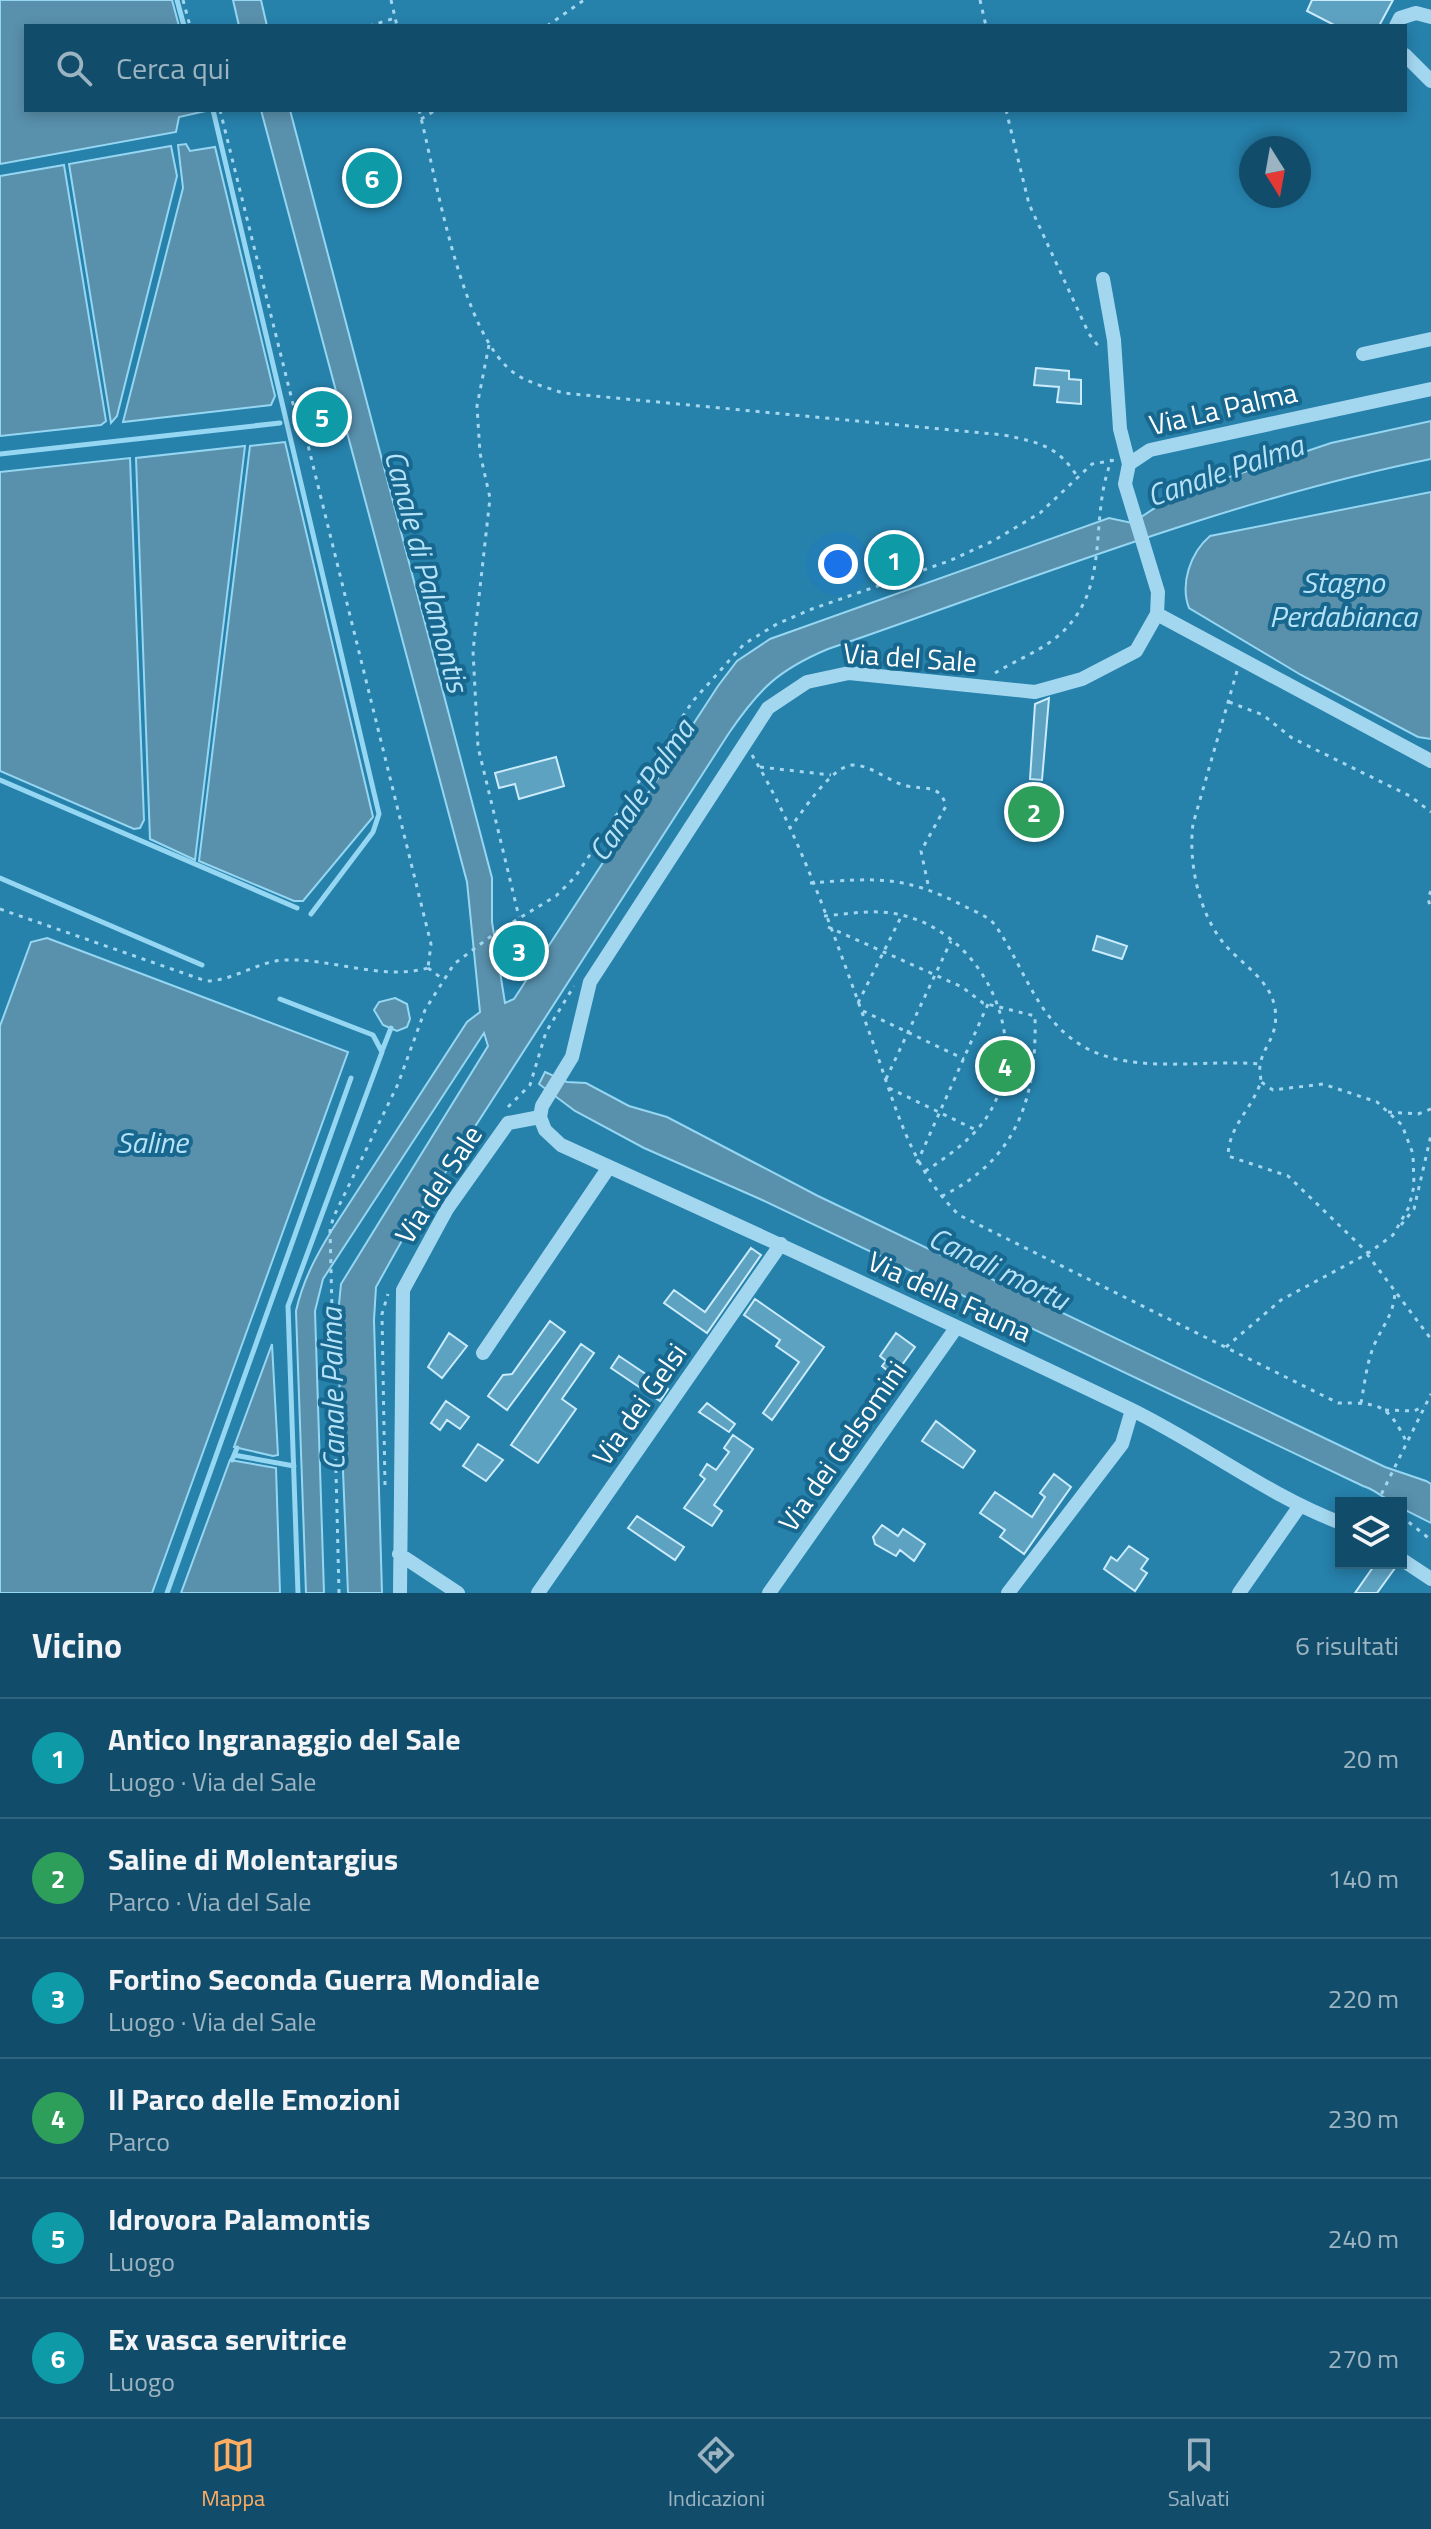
<!DOCTYPE html>
<html lang="it">
<meta charset="utf-8">
<style>
body{margin:0;font-family:"Titillium Web",sans-serif;background:#1a5471;color:#f1f3f6}
.controls{position:absolute;right:24px;bottom:24px;display:grid;overflow:hidden;border-radius:0px;box-shadow:0 4px 12px #0003}
.controls button{width:72px;height:72px;display:grid;place-items:center;padding:0;border:0;border-bottom:2px solid #30647e;background:#114d6b;color:#f1f3f6;font:40px sans-serif}
.compass{position:absolute;left:1239px;top:136px;width:72px;height:72px;border-radius:50%;background:#114d6b;box-shadow:0 4px 12px #0003;rotate:169deg}
.you{position:absolute;left:838px;top:564px;width:28px;height:28px;margin:-20px;border:6px solid #fff;border-radius:50%;background:#1a73e8;box-shadow:0 0 0 12px #1a73e833}
.badge{display:grid;place-items:center;width:52px;height:52px;border-radius:50%;background:#ffad61;color:#fff;font-size:26px;font-weight:700}
.pin{position:absolute;translate:-50% -50%;border:4px solid #fff;box-shadow:0 2px 8px #0006}
.list{margin:0;padding:0;list-style:none}
h2{display:flex;justify-content:space-between;align-items:center;height:104px;margin:0;padding:0 32px;font-size:34px}
h2 small{font-size:26px;font-weight:400;color:#9cb4c1}
.list li{display:grid;grid-template-columns:52px 1fr auto;gap:24px;align-items:center;box-sizing:border-box;height:120px;padding:0 32px;border-top:2px solid #30647e}
.list b{display:block;font-size:30px;white-space:nowrap}
.list p{margin:0;font-size:26px;white-space:nowrap;color:#9cb4c1}
.list em{font-size:26px;font-style:normal;color:#9cb4c1}
.icon{flex:none;width:44px;height:44px;fill:none;stroke:currentColor;stroke-width:2;stroke-linecap:round;stroke-linejoin:round}
.map{position:relative;flex:none;width:1431px;height:1593px;overflow:hidden}
.search{position:absolute;background:#114d6b;box-shadow:0 4px 12px #0003;left:24px;right:24px;top:24px;height:88px;display:flex;align-items:center;gap:20px;box-sizing:border-box;padding:0 28px;border-radius:0px;color:#9cb4c1;font-size:30px}
.sheet{height:824px;background:#114d6b}
nav{display:flex;justify-content:space-around;align-items:center;box-sizing:border-box;height:112px;border-top:2px solid #30647e;background:#114d6b;font-size:22px;color:#9cb4c1}
nav a{display:grid;justify-items:center;gap:4px}
nav .on{color:#ffad61}
.map>svg:first-child{display:block}
.green{fill:#2681ab;fill-rule:evenodd}
.water{fill:#5990ac;stroke:#95d6f2;stroke-width:2}
.lines{fill:none;stroke-linecap:round;stroke-linejoin:round}
.stream{stroke:#95d6f2;stroke-width:5}
.building{fill:#5ea2c2;stroke:#c9ebfb;stroke-width:2}
.path{stroke:#a3d7f0;stroke-width:3;stroke-dasharray:4 6;stroke-linecap:butt}
.minor{stroke:#a3d7f0;stroke-width:14}
.labels{text-anchor:middle;dominant-baseline:central;stroke-width:8;stroke-linejoin:round;paint-order:stroke}
.street-label{font-size:28px;fill:#fff;stroke:#17678f}
.water-label{font-size:30px;font-style:italic;fill:#b7e3f8;stroke:#17678f}
</style>
<div class="map">
<svg width="1431" height="1593" viewBox="0 0 1431 1593">
<rect width="100%" height="100%" fill="#17678f"/>
<path class="green" d="M0,0H1431V1593H0ZM26,26H1405V110H26ZM1251,148H1299V196H1251ZM1341,1503H1401V1563H1341Z"/>
<path class="water" d="M0,0H172L179,26H26V110H210L179,117L176,132L0,164Z
M233,0H261L267,26H239Z
M261,110H290L492,878V922L505,1003L514,999L718,686L737,661L770,639L1109,518L1132,523L1173,496L1331,443L1431,421V459C1225,501 1026,581 828,649C778,670 759,689 729,733L405,1235L376,1287L374,1320L382,1593H348L337,1324L341,1284L488,1046L484,1033L323,1279L315,1311L324,1593H306L296,1311C303,1280 316,1256 332,1230L467,1022L480,1012L467,882Z
M186,144L190,151L215,147L275,396L271,405L123,422L183,188L178,145Z
M171,146L177,176L117,416L111,423L69,164Z
M64,165L106,421L101,425L0,436V176Z
M285,442L373,817L303,901H294L199,861L250,446Z
M245,446L195,860L150,839L136,458Z
M130,458L144,820L140,828L134,829L0,771V472Z
M1431,492V739L1418,737L1301,675L1189,608C1180,584 1190,553 1210,536Z
M47,938L348,1052L152,1593H0V1026L31,942Z
M395,998L407,1004L410,1019L407,1027L397,1031L383,1025L374,1010L379,1002Z
M545,1072L567,1082L586,1083L629,1106L667,1117L818,1196L1385,1467L1426,1481L1431,1484V1523L1401,1508V1503C1386,1503 1378,1490 1363,1486L760,1199L644,1148L575,1111L539,1084Z
M272,1344L278,1455L273,1456L234,1447Z
M230,1460L276,1468L280,1593H181Z"/>
<g class="lines">
<path class="stream" d="M177,0L184,26
M213,110L379,814L373,832L311,914
M0,454L280,423
M0,780L297,908
M0,878L202,965
M280,999L373,1035L382,1052L288,1306L298,1593
M382,1051L391,1028
M234,1455L294,1466
M232,1460L237,1448
M167,1593L351,1078"/>
</g>
<path class="building" d="M1312,0H1393L1379,26H1336L1307,11Z
M1036,368L1069,371V379L1081,380V404L1057,402L1059,387L1034,385Z
M1049,698L1042,780L1030,779L1035,704Z
M556,757L564,786L519,799L515,784L499,788L495,773Z
M1097,936L1127,946L1122,959L1093,950Z
M751,1248L761,1255L707,1333L664,1303L674,1290L705,1312Z
M755,1299L824,1347L772,1420L763,1413L799,1362L776,1346L780,1340L744,1315Z
M550,1321L565,1332L507,1410L488,1396L503,1375L512,1374Z
M449,1333L467,1346L442,1378L428,1367Z
M896,1333L915,1347L894,1376L882,1366L886,1361L880,1356Z
M581,1344L594,1353L562,1399L576,1409L538,1463L511,1445Z
M619,1356L668,1389L660,1401L611,1368Z
M446,1401L469,1417L460,1429L447,1420L440,1430L431,1423Z
M707,1403L735,1424L729,1432L699,1412Z
M936,1421L975,1451L963,1468L922,1441Z
M733,1435L753,1449L714,1505L722,1511L712,1526L684,1508L705,1479L700,1475L707,1464L716,1470L729,1452L724,1448Z
M478,1444L503,1460L486,1481L463,1466Z
M1054,1474L1071,1487L1024,1554L1000,1537L1005,1530L980,1513L995,1492L1032,1517L1045,1497L1040,1493Z
M637,1516L684,1547L675,1560L628,1528Z
M882,1525L898,1536L903,1529L925,1544L914,1561L900,1550L896,1556L875,1544L873,1537Z
M1129,1546L1148,1559L1141,1569L1147,1573L1135,1591L1104,1569L1111,1557L1117,1561Z
M1376,1563H1387L1395,1568L1377,1593H1355Z"/>
<g class="lines">
<path class="path" d="M183,0L190,26
M391,0L397,26
M980,0L986,26
M369,26L395,18
M547,26L584,0
M220,110L293,404L306,421V437L431,944L428,968
M419,110C436,175 461,339 517,375C530,383 548,388 563,393L1004,435C1041,443 1058,446 1079,479
M1006,110L1029,204L1089,334L1099,347
M421,119L436,110
M489,345L477,406L480,453L490,498L473,651L478,747L519,917
M877,660L898,662
M1237,671L1193,824C1188,863 1199,915 1226,946C1243,965 1270,980 1275,1008C1279,1038 1263,1044 1260,1066C1259,1072 1262,1078 1260,1084C1251,1110 1229,1126 1228,1156L1288,1176L1368,1253
M995,673C1016,660 1039,652 1058,636C1114,588 1087,520 1112,459
M1229,702L1263,715L1292,738L1410,796L1431,812
M752,755C801,836 838,947 871,1037C894,1101 909,1167 959,1215L1338,1403C1380,1403 1388,1404 1407,1443
M760,767L831,775
M789,829C802,813 832,764 854,765C873,766 889,782 907,786C926,790 940,784 946,806L921,851L929,889
M810,883C876,878 904,875 964,906C974,911 988,916 995,925C1026,969 1037,1024 1090,1050C1139,1074 1207,1059 1260,1064
M1431,891L1428,898L1431,910
M0,909L206,981C233,981 256,962 284,960C331,958 382,981 428,968
M824,916C848,914 873,909 897,914C985,931 1038,1046 984,1121C969,1142 945,1158 924,1172
M828,927L962,987L983,1003L1035,1016C1037,1097 1018,1160 940,1197
M428,968L444,980
M858,1003L902,915
M863,1011L964,1059
M886,1079L951,941
M889,1088L976,1130
M508,1107L530,1085L546,1032L574,986
M1388,1112L1418,1114L1431,1109
M917,1163L988,1004
M1401,1225L1414,1209L1431,1135
M1367,1254L1431,1339
M1226,1347L1281,1300L1367,1254L1393,1235L1409,1207L1414,1186L1413,1154L1402,1125L1377,1102L1323,1084L1273,1090L1261,1082
M1361,1403C1365,1382 1367,1358 1377,1339C1386,1321 1394,1312 1395,1291
M1385,1410L1414,1411L1424,1406
M385,1485L382,1314L388,1294
M1377,1503L1431,1394
M1401,1516L1431,1540
M339,1593L330,1229L334,1216L398,1084L425,1010L454,964L498,931L556,896L575,877L693,701L744,644L777,624L812,609L949,561L993,541L1040,513L1092,464L1115,460"/>
<path class="minor" d="M1396,26L1400,18L1416,13L1431,17
M1405,55L1431,81
M1363,354L1431,339
M1129,464L1150,450L1431,389
M1157,614L1431,761
M540,1117L545,1130L561,1145C751,1231 940,1318 1128,1408C1201,1443 1265,1494 1341,1523
M483,1353L609,1167
M399,1554L458,1593
M1401,1559L1431,1579
M400,1593L403,1290L447,1209L508,1123L540,1117L542,1106L572,1057L590,982L768,708L807,682L849,673L1035,692L1082,679L1136,651L1157,614L1158,592L1125,484L1129,464L1120,429L1114,340L1103,279
M538,1593L781,1244
M769,1593L956,1328
M1008,1593L1122,1444L1132,1410
M1239,1593L1299,1507"/>
</g>
<g class="labels">
<g class="street-label">
<text transform="translate(1223 408) rotate(-13)">Via La Palma</text>
<text transform="translate(910 657) rotate(4)">Via del Sale</text>
<text transform="translate(438 1184) rotate(-57)">Via del Sale</text>
<text transform="translate(950 1296) rotate(25)">Via della Fauna</text>
<text transform="translate(639 1404) rotate(-55)">Via dei Gelsi</text>
<text transform="translate(842 1446) rotate(-55)">Via dei Gelsomini</text>
</g>
<g class="water-label">
<text transform="translate(1225 470) rotate(-19)">Canale Palma</text>
<text transform="translate(427 571) rotate(75)">Canale di Palamontis</text>
<text x="1343" y="582">Stagno<tspan x="1343" dy="34">Perdabianca</tspan></text>
<text transform="translate(641 790) rotate(-56)">Canale Palma</text>
<text x="152" y="1142">Saline</text>
<text transform="translate(999 1268) rotate(26)">Canali mortu</text>
<text transform="translate(332 1389) rotate(-91)">Canale Palma</text>
</g>
</g>
</svg>
<div class="controls">
<button><svg class="icon" aria-label="layers" viewBox="0 0 24 24"><path d="M12 4l9 5-9 5-9-5zM3 14l9 5 9-5"/></svg></button>
</div>
<svg class="compass" viewBox="-18 -18 36 36"><path d="M0-13l5 13h-10z" fill="#e53935"/><path d="M0 13l5-13h-10z" fill="#9cb4c1"/></svg>
<div class="you"></div>
<div class="pin badge" style="left:894px;top:560px;background:#0f9aa8">1</div>
<div class="pin badge" style="left:1034px;top:812px;background:#2e9e5b">2</div>
<div class="pin badge" style="left:519px;top:951px;background:#0f9aa8">3</div>
<div class="pin badge" style="left:1005px;top:1066px;background:#2e9e5b">4</div>
<div class="pin badge" style="left:322px;top:417px;background:#0f9aa8">5</div>
<div class="pin badge" style="left:372px;top:178px;background:#0f9aa8">6</div>
<div class="search"><svg class="icon" aria-label="search" viewBox="0 0 24 24"><circle cx="10" cy="10" r="6"/><path d="M15 15l6 6"/></svg>Cerca qui</div>
</div>
<section class="sheet">
<h2>Vicino<small>6 risultati</small></h2>
<ul class="list">
<li><span class="badge" style="background:#0f9aa8">1</span><div><b>Antico Ingranaggio del Sale</b><p>Luogo · Via del Sale</p></div><em>20 m</em></li>
<li><span class="badge" style="background:#2e9e5b">2</span><div><b>Saline di Molentargius</b><p>Parco · Via del Sale</p></div><em>140 m</em></li>
<li><span class="badge" style="background:#0f9aa8">3</span><div><b>Fortino Seconda Guerra Mondiale</b><p>Luogo · Via del Sale</p></div><em>220 m</em></li>
<li><span class="badge" style="background:#2e9e5b">4</span><div><b>Il Parco delle Emozioni</b><p>Parco</p></div><em>230 m</em></li>
<li><span class="badge" style="background:#0f9aa8">5</span><div><b>Idrovora Palamontis</b><p>Luogo</p></div><em>240 m</em></li>
<li><span class="badge" style="background:#0f9aa8">6</span><div><b>Ex vasca servitrice</b><p>Luogo</p></div><em>270 m</em></li>
</ul>
</section>
<nav>
<a class="on"><svg class="icon" aria-label="map" viewBox="0 0 24 24"><path d="M3 6l6-2 6 2 6-2v14l-6 2-6-2-6 2zM9 4v14M15 6v14"/></svg>Mappa</a>
<a><svg class="icon" aria-label="directions" viewBox="0 0 24 24"><path d="M12 3l9 9-9 9-9-9zM9 14v-3h6M13 9l2 2-2 2"/></svg>Indicazioni</a>
<a><svg class="icon" aria-label="saved" viewBox="0 0 24 24"><path d="M7 4h10v16l-5-4-5 4z"/></svg>Salvati</a>
</nav>
